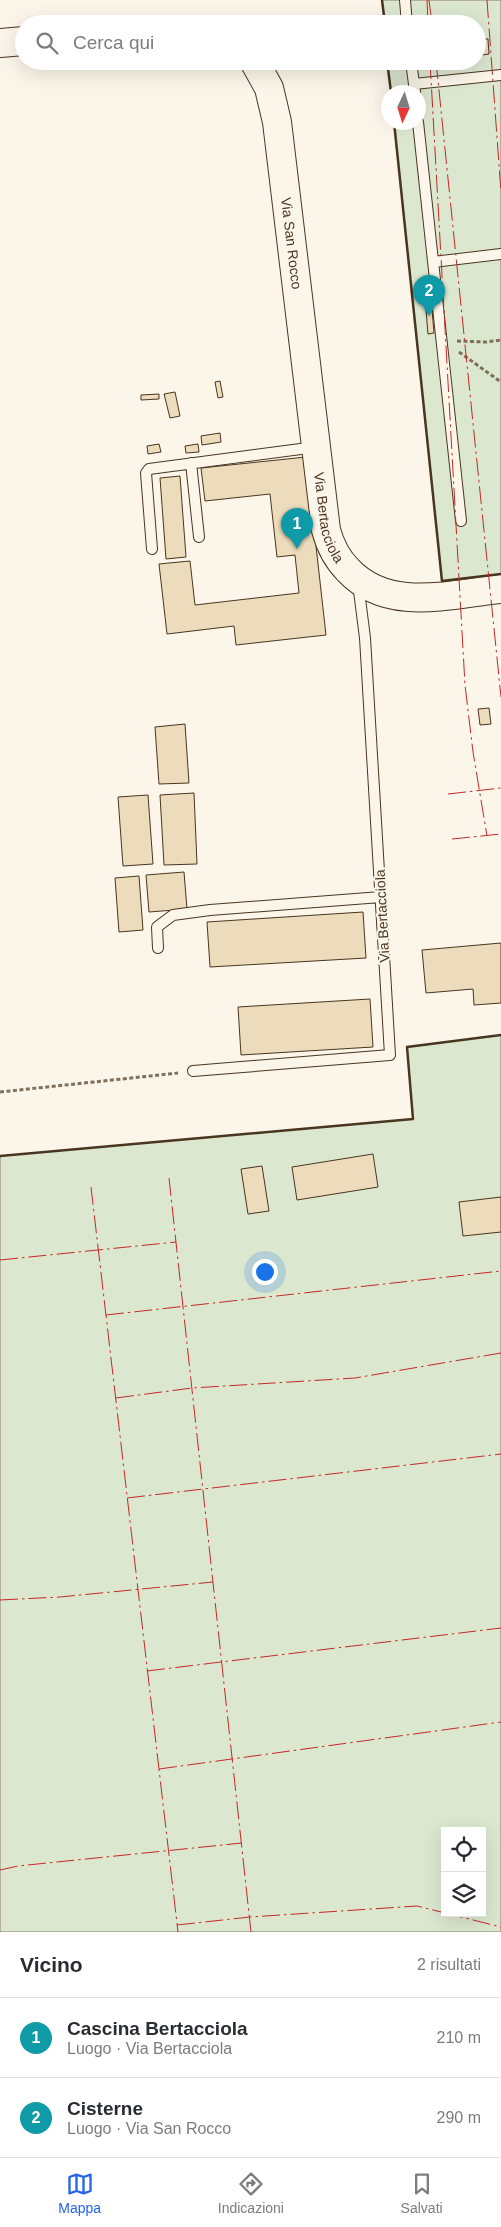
<!DOCTYPE html>
<html lang="it">
<meta charset="utf-8">
<style>
body{margin:0;font-family:Arial,sans-serif;background:#f7f7f7;color:#2b2b33}
.controls{position:absolute;right:15px;bottom:15px;display:grid;overflow:hidden;border-radius:0px;box-shadow:0 5px 20px #0002}
.controls button{width:45px;height:45px;display:grid;place-items:center;padding:0;border:0;border-bottom:1px solid #e1e1e2;background:#fff;color:#2b2b33;font:25px sans-serif}
.compass{position:absolute;left:381px;top:85px;width:45px;height:45px;border-radius:50%;background:#fff;box-shadow:0 5px 20px #0002;rotate:184deg}
.you{position:absolute;left:264px;top:1271px;width:18px;height:18px;margin:-12px;border:4px solid #fff;border-radius:50%;background:#1a73e8;box-shadow:0 0 0 8px #1a73e833}
.badge{display:grid;place-items:center;width:32px;height:32px;border-radius:50%;background:#2563eb;color:#fff;font-size:16px;font-weight:700}
.pin{position:absolute;translate:-50% -41px;filter:drop-shadow(0 1px 2px #0008)}
.pin::after{content:'';position:absolute;top:26px;width:18px;height:15px;background:inherit;clip-path:polygon(0 0,100% 0,50% 100%)}
.list{margin:0;padding:0;list-style:none}
h2{display:flex;justify-content:space-between;align-items:center;height:65px;margin:0;padding:0 20px;font-size:21px}
h2 small{font-size:16px;font-weight:400;color:#7c7c81}
.list li{display:grid;grid-template-columns:32px 1fr auto;gap:15px;align-items:center;box-sizing:border-box;height:80px;padding:0 20px;border-top:1px solid #e1e1e2}
.list b{display:block;font-size:19px;white-space:nowrap}
.list p{margin:0;font-size:16px;white-space:nowrap;color:#7c7c81}
.list em{font-size:16px;font-style:normal;color:#7c7c81}
.icon{flex:none;width:28px;height:28px;fill:none;stroke:currentColor;stroke-width:2;stroke-linecap:round;stroke-linejoin:round}
.map{position:relative;flex:none;width:501px;height:1932px;overflow:hidden}
.search{position:absolute;background:#fff;box-shadow:0 5px 20px #0002;left:15px;right:15px;top:15px;height:55px;display:flex;align-items:center;gap:12px;box-sizing:border-box;padding:0 18px;border-radius:28px;color:#7c7c81;font-size:19px}
.sheet{height:225px;background:#fff}
nav{display:flex;justify-content:space-around;align-items:center;box-sizing:border-box;height:70px;border-top:1px solid #e1e1e2;background:#fff;font-size:14px;color:#7c7c81}
nav a{display:grid;justify-items:center;gap:2px}
nav .on{color:#2563eb}
.map>svg:first-child{display:block}
.green{fill:#dce7d0;stroke:#887966;fill-rule:evenodd}
.building{fill:#ecdcbc;stroke:#4a3520}
.lines{fill:none;stroke-linecap:round;stroke-linejoin:round}
.lane-casing{stroke:#4a3520;stroke-width:12}
.secondary-casing{stroke:#4a3520;stroke-width:30}
.path{stroke:#7f6f5c;stroke-width:3;stroke-dasharray:4 2.5;stroke-linecap:butt}
.lane{stroke:#fbf6e9;stroke-width:10}
.secondary{stroke:#fbf6e9;stroke-width:28}
.wall{stroke:#4a3520;stroke-width:2.5}
.power{stroke:#c62828;stroke-width:1;stroke-dasharray:18 4 2.5 4;stroke-linecap:butt}
.labels{text-anchor:middle;dominant-baseline:central;stroke-width:4;stroke-linejoin:round;paint-order:stroke}
.street-label{font-size:14px;fill:#4a3520;stroke:#fbf6e9}
</style>
<div class="map">
<svg width="501" height="1932" viewBox="0 0 501 1932">
<rect width="100%" height="100%" fill="#fbf6e9"/>
<path class="green" d="M382,0H501V574L442,581L394,123L418,122V92H391L387,61H477V24H385Z
M501,1035V1932H0V1156L413,1119L407,1047ZM445,1831H482V1913H445Z"/>
<path class="building" d="M481,39H488L489,54L482,55Z
M425,298H431L434,333L428,334Z
M220,381L223,397L218,398L215,382Z
M175,392L180,416L170,418L164,394Z
M159,394V399L141,400V395Z
M220,433L221,442L202,445L201,436Z
M159,444L161,452L148,454L147,446Z
M198,444L199,452L186,453L185,446Z
M306,457L326,635L236,645L234,626L167,634L159,564L190,561L195,605L299,593L295,555L277,557L270,494L205,501L201,468Z
M180,476L186,557L166,559L160,478Z
M489,708L491,724L480,725L478,709Z
M185,724L189,783L159,784L155,727Z
M194,793L197,864L164,865L160,795Z
M148,795L153,864L123,866L118,797Z
M184,872L187,909L149,912L146,875Z
M139,876L143,930L119,932L115,878Z
M363,912L366,958L210,967L207,922Z
M501,943V1003L474,1005L473,989L426,993L422,950Z
M370,999L373,1047L241,1055L238,1007Z
M373,1154L378,1187L297,1200L292,1167Z
M262,1166L269,1211L248,1214L241,1169Z
M501,1197V1232L463,1236L459,1202Z"/>
<g class="lines">
<g class="lane-casing">
<path id="lane" d="M405,0L407,24
M411,61L415,92
M414,84L501,75
M418,122L461,521
M433,262L501,254
M191,463L199,537
M152,549L146,473L149,469L316,447
M158,948L157,927L173,915L210,910L381,897
M193,1071L390,1055L365,638L358,583"/>
</g>
<g class="secondary-casing">
<g id="secondary">
<path d="M0,43L24,41"/>
<path id="s1" d="M254,61L269,88L277,122L326,530C330,545 337,559 348,570C388,613 450,594 501,589"/>
</g>
</g>
<path class="path" d="M457,341L486,342L501,340
M459,352L501,382
M0,1092L178,1073"/>
<use href="#lane" class="lane"/>
<use href="#secondary" class="secondary"/>
<path class="wall" d="M382,0L385,24
M387,61L391,92
M394,122L442,581L501,574
M0,1156L413,1119L407,1047L501,1035"/>
<path class="power" d="M427,0L428,24
M429,0L432,24
M487,0L501,192
M430,61L465,685L473,752L487,836
M436,61L501,697
M448,794L501,788
M452,839L501,834
M169,1178L251,1932
M91,1187L178,1932
M0,1260L176,1242
M106,1315L501,1271
M116,1398L192,1388L355,1378L501,1353
M127,1498L501,1454
M0,1600L60,1597L213,1582
M147,1671L501,1628
M159,1769L501,1722
M0,1870L18,1866L242,1843
M445,1913L501,1927
M177,1925L250,1917L417,1906L445,1913"/>
</g>
<g class="labels">
<g class="street-label">
<text stroke="none"><textPath href="#s1" startOffset="188">Via San Rocco</textPath></text>
<text stroke="none"><textPath href="#s1" startOffset="465">Via Bertacciola</textPath></text>
<text transform="translate(382 916) rotate(-93)">Via Bertacciola</text>
</g>
</g>
</svg>
<div class="controls">
<button><svg class="icon" aria-label="locate" viewBox="0 0 24 24"><circle cx="12" cy="12" r="6"/><path d="M12 2v4M12 18v4M2 12h4M18 12h4"/></svg></button>
<button><svg class="icon" aria-label="layers" viewBox="0 0 24 24"><path d="M12 4l9 5-9 5-9-5zM3 14l9 5 9-5"/></svg></button>
</div>
<svg class="compass" viewBox="-18 -18 36 36"><path d="M0-13l5 13h-10z" fill="#e53935"/><path d="M0 13l5-13h-10z" fill="#7c7c81"/></svg>
<div class="you"></div>
<div class="pin badge" style="left:297px;top:549px;background:#0f9aa8">1</div>
<div class="pin badge" style="left:429px;top:316px;background:#0f9aa8">2</div>
<div class="search"><svg class="icon" aria-label="search" viewBox="0 0 24 24"><circle cx="10" cy="10" r="6"/><path d="M15 15l6 6"/></svg>Cerca qui</div>
</div>
<section class="sheet">
<h2>Vicino<small>2 risultati</small></h2>
<ul class="list">
<li><span class="badge" style="background:#0f9aa8">1</span><div><b>Cascina Bertacciola</b><p>Luogo · Via Bertacciola</p></div><em>210 m</em></li>
<li><span class="badge" style="background:#0f9aa8">2</span><div><b>Cisterne</b><p>Luogo · Via San Rocco</p></div><em>290 m</em></li>
</ul>
</section>
<nav>
<a class="on"><svg class="icon" aria-label="map" viewBox="0 0 24 24"><path d="M3 6l6-2 6 2 6-2v14l-6 2-6-2-6 2zM9 4v14M15 6v14"/></svg>Mappa</a>
<a><svg class="icon" aria-label="directions" viewBox="0 0 24 24"><path d="M12 3l9 9-9 9-9-9zM9 14v-3h6M13 9l2 2-2 2"/></svg>Indicazioni</a>
<a><svg class="icon" aria-label="saved" viewBox="0 0 24 24"><path d="M7 4h10v16l-5-4-5 4z"/></svg>Salvati</a>
</nav>
